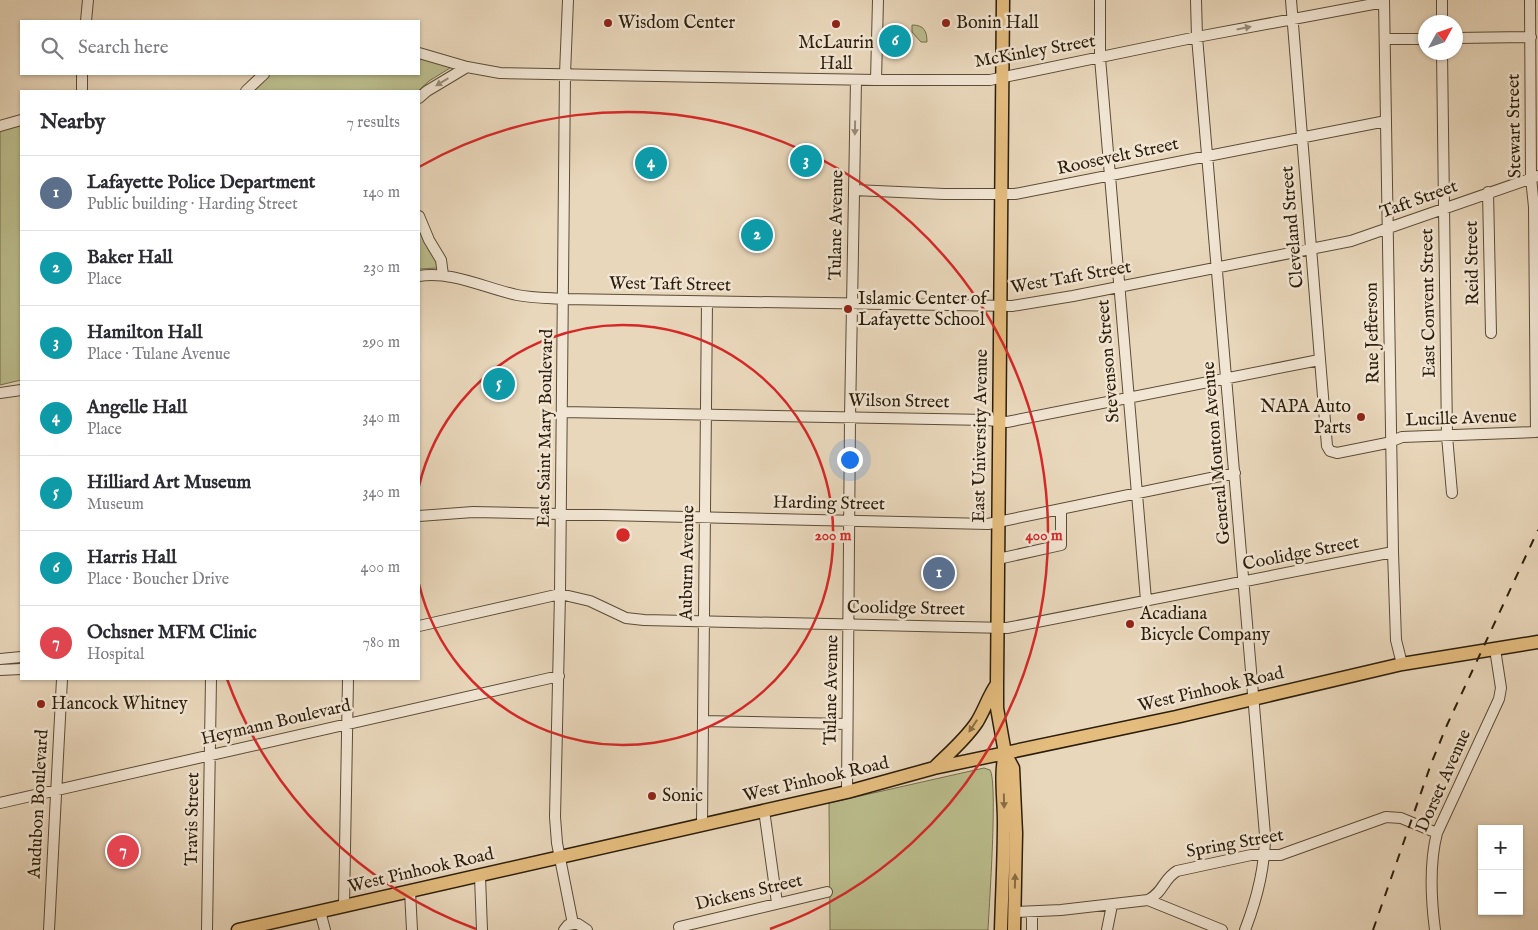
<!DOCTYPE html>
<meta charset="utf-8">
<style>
body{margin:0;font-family:"IM FELL English",serif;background:#f2f2f3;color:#2b2b33}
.controls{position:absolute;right:15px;bottom:15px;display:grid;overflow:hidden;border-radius:0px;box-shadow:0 1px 4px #0004}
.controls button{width:45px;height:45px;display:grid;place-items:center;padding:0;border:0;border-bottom:1px solid #e1e1e2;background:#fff;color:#2b2b33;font:25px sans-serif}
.compass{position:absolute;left:1418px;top:15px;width:45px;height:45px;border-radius:50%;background:#fff;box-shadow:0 1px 4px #0004;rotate:50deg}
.you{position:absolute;left:849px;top:459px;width:18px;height:18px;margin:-12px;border:4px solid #fff;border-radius:50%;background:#1a73e8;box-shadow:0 0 0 8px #1a73e833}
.badge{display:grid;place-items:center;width:32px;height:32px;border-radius:50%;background:#ea580c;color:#fff;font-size:16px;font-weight:700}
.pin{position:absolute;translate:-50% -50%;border:2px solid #fff;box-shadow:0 1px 5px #0006}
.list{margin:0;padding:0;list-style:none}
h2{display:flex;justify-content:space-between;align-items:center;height:65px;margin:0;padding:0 20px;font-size:21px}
h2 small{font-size:16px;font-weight:400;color:#7c7c81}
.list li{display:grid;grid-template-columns:32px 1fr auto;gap:15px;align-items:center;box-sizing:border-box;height:75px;padding:0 20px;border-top:1px solid #e1e1e2}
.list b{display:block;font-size:19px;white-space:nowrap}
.list p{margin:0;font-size:16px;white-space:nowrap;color:#7c7c81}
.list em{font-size:16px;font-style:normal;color:#7c7c81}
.icon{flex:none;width:28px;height:28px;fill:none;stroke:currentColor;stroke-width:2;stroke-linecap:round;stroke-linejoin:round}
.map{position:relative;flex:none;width:1538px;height:930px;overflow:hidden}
.search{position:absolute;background:#fff;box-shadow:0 1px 4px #0004;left:20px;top:20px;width:400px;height:55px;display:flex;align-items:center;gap:12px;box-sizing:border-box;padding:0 18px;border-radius:0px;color:#7c7c81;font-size:19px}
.panel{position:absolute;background:#fff;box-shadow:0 1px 4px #0004;left:20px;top:90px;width:400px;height:590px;border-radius:0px}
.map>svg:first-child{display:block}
.green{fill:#bbbd8d;stroke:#746e4c}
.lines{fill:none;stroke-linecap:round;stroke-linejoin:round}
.minor-casing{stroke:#5b4c37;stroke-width:12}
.major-casing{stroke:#2c1e0b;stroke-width:15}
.minor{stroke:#f1e5d3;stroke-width:10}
.major{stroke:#e4bc7e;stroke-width:12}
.rail{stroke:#2c1e0b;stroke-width:2;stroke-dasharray:9 9;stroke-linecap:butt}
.oneway{fill:#988b79}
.oneway2{fill:#886d44}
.ring{fill:none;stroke:#d62828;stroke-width:2.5}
.poi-dot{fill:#8f2418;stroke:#f1e5d3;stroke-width:2}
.labels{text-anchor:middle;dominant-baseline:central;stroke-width:5;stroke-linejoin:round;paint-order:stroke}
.poi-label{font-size:18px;fill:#2c1e0b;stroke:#f1e5d3;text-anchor:start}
.street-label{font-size:18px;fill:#2c1e0b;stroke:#f1e5d3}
.centre{fill:#d62828;stroke:#f1e5d3;stroke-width:2.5}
.ring-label{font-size:15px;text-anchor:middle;font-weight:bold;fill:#d62828;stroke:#f1e5d3;stroke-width:5;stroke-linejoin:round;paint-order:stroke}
</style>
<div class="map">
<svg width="1538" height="930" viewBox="0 0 1538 930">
<rect width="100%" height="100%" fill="#e9d7bb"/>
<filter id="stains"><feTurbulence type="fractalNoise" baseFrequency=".004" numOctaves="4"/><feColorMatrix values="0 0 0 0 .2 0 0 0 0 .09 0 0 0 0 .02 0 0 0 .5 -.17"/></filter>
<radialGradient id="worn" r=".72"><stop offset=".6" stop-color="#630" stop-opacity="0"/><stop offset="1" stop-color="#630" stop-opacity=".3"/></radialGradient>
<path class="green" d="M912,25C924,25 927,31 927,42H921L912,32Z
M419,57L449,66L450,68L429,81L418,91H252L270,74H419Z
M21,125V380L0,385V130Z
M419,231L438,265L437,268L419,269Z
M984,768L990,770C998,782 989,907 988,930H830L829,803Z"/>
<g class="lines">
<g class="minor-casing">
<path id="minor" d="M568,0L565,74L560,594L555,817L557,843L573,924
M1100,0V58L1146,600
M1196,0L1197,37L1265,835C1265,868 1257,899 1245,930
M1291,0L1327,446L1330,451L1337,453L1387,443L1402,437L1536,432L1534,207L1531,178L1530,0
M1384,0L1393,552L1396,640L1402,664
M1442,0V22
M86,21L88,0
M1456,38L1531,37
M1385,39H1426
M1442,52L1447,436L1452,493
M419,53L467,67L500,73L876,80H990L1197,37L1384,2
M876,80L878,0
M82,91V74
M246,91L264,74
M419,98L427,91L467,67
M0,126L21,120
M854,190L944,194H1015L1386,121
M1488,192L1491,333
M419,216L429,240L441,260L443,275
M419,276C454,271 484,288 517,295C532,298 548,298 563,299L1012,306L1073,296L1351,241L1538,176
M0,393L21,390
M562,412L987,420L1007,422L1319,360
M419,516L473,512L988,524L1235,473
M998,559L1061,545V510
M419,626L560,594L590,601L626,618L644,620L1007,628L1393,552
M0,659L21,657
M0,670L21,669
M703,721L847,724
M847,792L850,418L856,80
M0,803L559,676
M764,810L777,903
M702,824L707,302
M480,876L482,930
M410,891L412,930
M1148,900L1222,930
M344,906L348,679
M320,911L325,930
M1014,912L1061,910L1148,900C1164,892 1163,879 1177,871L1251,855H1280L1386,817L1401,818L1437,833
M573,924H578L587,930
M679,927L827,892
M49,930L62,679
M207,930L211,679
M564,930L568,925L573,924
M1032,930V912
M1107,930L1112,905
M1435,930C1431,899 1429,864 1437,833L1499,699L1501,688L1495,649"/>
</g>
<g class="major-casing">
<path id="major" d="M1003,0L997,684V708L1005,753L1013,768L1016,833L1014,930
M935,767C950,752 965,740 977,722C985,709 988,697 997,684
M238,930L847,792L934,768L1176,717L1402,664L1538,642
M1001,930C1002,894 1004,858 1004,822C1004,798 1000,775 1005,753"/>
</g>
<use href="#minor" class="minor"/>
<use href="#major" class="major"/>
<path class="rail" d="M1373,930L1431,764L1447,725L1538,530"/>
</g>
<defs><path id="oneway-solid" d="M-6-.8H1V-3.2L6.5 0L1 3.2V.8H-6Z" transform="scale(1.25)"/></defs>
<g class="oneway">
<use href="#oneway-solid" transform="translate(1244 28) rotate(-11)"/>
<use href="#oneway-solid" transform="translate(442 82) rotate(149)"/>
<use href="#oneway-solid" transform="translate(855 128) rotate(91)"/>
</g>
<g class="oneway2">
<use href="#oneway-solid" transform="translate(973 726) rotate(124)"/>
<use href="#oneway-solid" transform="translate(1004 801) rotate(89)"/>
<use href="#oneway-solid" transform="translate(1015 881) rotate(-89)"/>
</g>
<g class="ring">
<path d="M419 486A210 210 0 1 1 419 584"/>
<path d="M476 929A421 421 0 0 1 227 679M419 167A421 421 0 1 1 770 929"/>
</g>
<g class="poi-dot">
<circle cx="608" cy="23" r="5"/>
<circle cx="946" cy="23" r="5"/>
<circle cx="836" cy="24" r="5"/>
<circle cx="848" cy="309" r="5"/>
<circle cx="1361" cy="417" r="5"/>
<circle cx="1130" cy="624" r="5"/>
<circle cx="41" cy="704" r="5"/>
<circle cx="652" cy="796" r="5"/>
</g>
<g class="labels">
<g class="poi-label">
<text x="618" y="23">Wisdom Center</text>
<text x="956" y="23">Bonin Hall</text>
<text x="836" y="43" text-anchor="middle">McLaurin<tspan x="836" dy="21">Hall</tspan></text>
<text x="858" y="299">Islamic Center of<tspan x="858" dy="21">Lafayette School</tspan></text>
<text x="1351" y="407" text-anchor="end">NAPA Auto<tspan x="1351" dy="21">Parts</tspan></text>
<text x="1140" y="614">Acadiana<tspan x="1140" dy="21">Bicycle Company</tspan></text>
<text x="51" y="704">Hancock Whitney</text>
<text x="662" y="796">Sonic</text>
</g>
<g class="street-label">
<text transform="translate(1035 52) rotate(-10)">McKinley Street</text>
<text transform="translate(1515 126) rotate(-91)">Stewart Street</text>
<text transform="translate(1118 157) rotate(-12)">Roosevelt Street</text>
<text transform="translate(1419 200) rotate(-20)">Taft Street</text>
<text transform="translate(837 225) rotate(-89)">Tulane Avenue</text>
<text transform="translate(1293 227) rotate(-95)">Cleveland Street</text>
<text transform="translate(1473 263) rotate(-91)">Reid Street</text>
<text transform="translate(1071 278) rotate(-10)">West Taft Street</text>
<text transform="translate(670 285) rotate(1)">West Taft Street</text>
<text transform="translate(1429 303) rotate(-91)">East Convent Street</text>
<text transform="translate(1373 333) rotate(-91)">Rue Jefferson</text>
<text transform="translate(1109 361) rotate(-95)">Stevenson Street</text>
<text transform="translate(899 402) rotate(1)">Wilson Street</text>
<text transform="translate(1461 419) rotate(-2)">Lucille Avenue</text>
<text transform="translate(546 428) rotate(-89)">East Saint Mary Boulevard</text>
<text transform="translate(981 436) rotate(-89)">East University Avenue</text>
<text transform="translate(1217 453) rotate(-95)">General Mouton Avenue</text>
<text transform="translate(829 504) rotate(1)">Harding Street</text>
<text transform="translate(1301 554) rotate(-11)">Coolidge Street</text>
<text transform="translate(688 563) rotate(-89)">Auburn Avenue</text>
<text transform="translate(906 609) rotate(1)">Coolidge Street</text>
<text transform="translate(832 690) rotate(-89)">Tulane Avenue</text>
<text transform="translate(1211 690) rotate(-13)">West Pinhook Road</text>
<text transform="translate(276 723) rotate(-13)">Heymann Boulevard</text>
<text transform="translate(816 780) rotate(-13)">West Pinhook Road</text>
<text transform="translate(1444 781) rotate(-66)">Dorset Avenue</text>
<text transform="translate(39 804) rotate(-87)">Audubon Boulevard</text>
<text transform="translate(193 819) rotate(-89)">Travis Street</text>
<text transform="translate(1235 844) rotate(-10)">Spring Street</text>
<text transform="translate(421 871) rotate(-13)">West Pinhook Road</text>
<text transform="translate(749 893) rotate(-13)">Dickens Street</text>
</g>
</g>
<circle cx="623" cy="535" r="8" class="centre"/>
<g class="ring-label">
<text x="833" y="540">200 m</text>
<text x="1044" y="540">400 m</text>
</g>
<rect width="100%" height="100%" filter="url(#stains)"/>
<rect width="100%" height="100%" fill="url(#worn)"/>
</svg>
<div class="controls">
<button>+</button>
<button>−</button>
</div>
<svg class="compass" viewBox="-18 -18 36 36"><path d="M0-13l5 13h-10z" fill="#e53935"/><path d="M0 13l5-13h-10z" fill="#7c7c81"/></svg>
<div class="you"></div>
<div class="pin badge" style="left:939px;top:573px;background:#5c6f8a">1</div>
<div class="pin badge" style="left:757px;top:235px;background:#0f9aa8">2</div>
<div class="pin badge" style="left:806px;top:161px;background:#0f9aa8">3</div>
<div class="pin badge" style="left:651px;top:163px;background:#0f9aa8">4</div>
<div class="pin badge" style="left:499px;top:384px;background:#0f9aa8">5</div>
<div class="pin badge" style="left:895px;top:41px;background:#0f9aa8">6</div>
<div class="pin badge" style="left:123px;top:851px;background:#e0444e">7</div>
<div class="search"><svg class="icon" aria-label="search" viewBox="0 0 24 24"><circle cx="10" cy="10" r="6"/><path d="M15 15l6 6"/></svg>Search here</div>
<section class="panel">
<h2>Nearby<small>7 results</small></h2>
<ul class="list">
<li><span class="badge" style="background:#5c6f8a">1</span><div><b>Lafayette Police Department</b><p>Public building · Harding Street</p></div><em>140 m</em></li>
<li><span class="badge" style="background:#0f9aa8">2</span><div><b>Baker Hall</b><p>Place</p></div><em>230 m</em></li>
<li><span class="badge" style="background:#0f9aa8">3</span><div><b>Hamilton Hall</b><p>Place · Tulane Avenue</p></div><em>290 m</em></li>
<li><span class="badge" style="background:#0f9aa8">4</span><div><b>Angelle Hall</b><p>Place</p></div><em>340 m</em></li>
<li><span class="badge" style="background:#0f9aa8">5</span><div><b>Hilliard Art Museum</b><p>Museum</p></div><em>340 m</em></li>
<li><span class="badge" style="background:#0f9aa8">6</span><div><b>Harris Hall</b><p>Place · Boucher Drive</p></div><em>400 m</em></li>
<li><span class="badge" style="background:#e0444e">7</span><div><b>Ochsner MFM Clinic</b><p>Hospital</p></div><em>780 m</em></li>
</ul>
</section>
</div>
